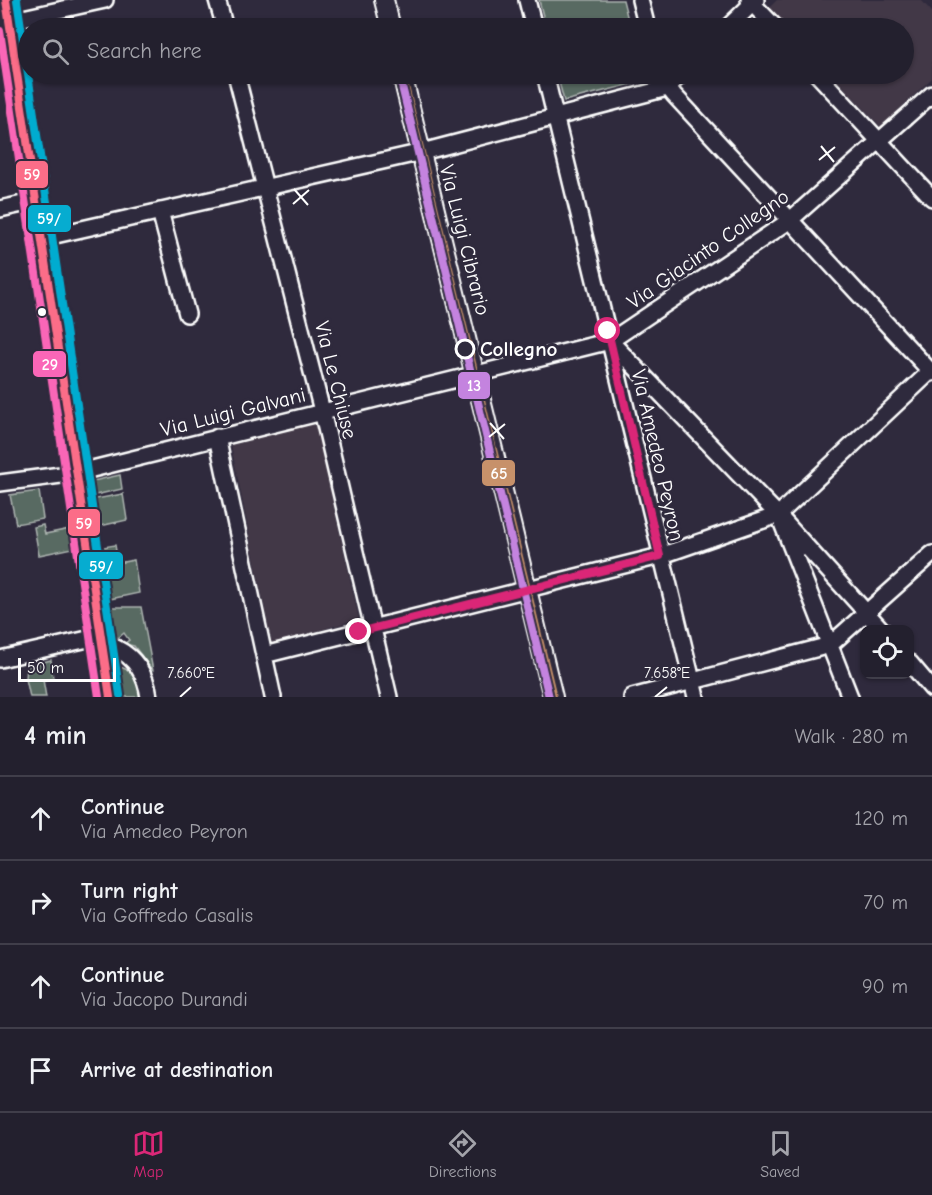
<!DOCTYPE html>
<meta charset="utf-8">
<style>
body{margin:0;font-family:"Comic Neue",sans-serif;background:#2b2836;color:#f1f3f6}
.controls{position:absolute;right:18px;bottom:18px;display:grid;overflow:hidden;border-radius:12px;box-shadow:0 2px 4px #0004}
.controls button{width:54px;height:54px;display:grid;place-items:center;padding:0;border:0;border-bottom:2px solid #403e4a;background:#23202e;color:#f1f3f6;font:30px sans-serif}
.scale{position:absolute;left:18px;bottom:15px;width:98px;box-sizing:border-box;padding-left:6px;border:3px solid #fff;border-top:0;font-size:16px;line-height:21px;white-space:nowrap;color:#fff;-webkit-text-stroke:4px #2f2a3d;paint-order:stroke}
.stop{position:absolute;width:18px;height:18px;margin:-14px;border:4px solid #db2777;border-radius:50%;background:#fff}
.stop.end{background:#db2777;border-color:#fff;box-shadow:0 2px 6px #0008}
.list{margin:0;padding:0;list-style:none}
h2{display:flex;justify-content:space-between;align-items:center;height:78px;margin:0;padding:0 24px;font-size:26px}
h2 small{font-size:20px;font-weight:400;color:#a3a3aa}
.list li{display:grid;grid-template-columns:39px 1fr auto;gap:18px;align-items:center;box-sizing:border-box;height:84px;padding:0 24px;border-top:2px solid #403e4a}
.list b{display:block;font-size:22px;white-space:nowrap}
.list p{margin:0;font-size:20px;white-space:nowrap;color:#a3a3aa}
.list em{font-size:20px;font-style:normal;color:#a3a3aa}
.icon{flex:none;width:33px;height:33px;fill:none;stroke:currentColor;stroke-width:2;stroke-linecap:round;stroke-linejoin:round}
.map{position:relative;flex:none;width:932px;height:697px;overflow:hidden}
.search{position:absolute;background:#23202e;box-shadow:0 2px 4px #0004;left:18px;right:18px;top:18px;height:66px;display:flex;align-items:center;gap:15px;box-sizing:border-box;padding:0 21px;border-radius:33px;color:#a3a3aa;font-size:22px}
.sheet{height:414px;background:#23202e}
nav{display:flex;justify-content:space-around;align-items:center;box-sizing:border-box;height:84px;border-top:2px solid #403e4a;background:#23202e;font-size:16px;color:#a3a3aa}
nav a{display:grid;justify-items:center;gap:3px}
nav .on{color:#db2777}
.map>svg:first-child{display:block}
.built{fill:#423847}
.green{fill:#596a62;stroke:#acb4b0;stroke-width:1.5}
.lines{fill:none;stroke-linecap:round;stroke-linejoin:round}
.minor-casing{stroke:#fff;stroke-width:20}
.tertiary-casing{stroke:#fff;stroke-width:22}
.minor{stroke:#2f2a3d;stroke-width:15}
.tertiary{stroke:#2f2a3d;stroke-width:18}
.bus-1-casing{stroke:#2f2a3d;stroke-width:12}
.bus-2-casing{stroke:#2f2a3d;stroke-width:12}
.bus-3-casing{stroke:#2f2a3d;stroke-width:12}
.bus-4-casing{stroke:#2f2a3d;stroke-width:12}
.bus-1{stroke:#fb6d88;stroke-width:8}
.bus-2{stroke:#fa66b7;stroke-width:8}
.bus-3{stroke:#06acd0;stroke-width:8}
.bus-4{stroke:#c7916a;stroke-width:8}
.tram-1-casing{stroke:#2f2a3d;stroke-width:12}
.tram-1{stroke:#c483df;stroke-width:8}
.route{stroke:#db2777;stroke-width:8}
.ticks{fill:none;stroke:#fff;stroke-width:2}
.bus-dot{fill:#fff;stroke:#2f2a3d;stroke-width:2}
.stop-dot{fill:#2f2a3d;stroke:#fff;stroke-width:3}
.labels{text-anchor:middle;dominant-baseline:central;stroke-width:6;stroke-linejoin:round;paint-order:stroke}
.street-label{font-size:21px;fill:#fff;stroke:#2f2a3d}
.stop-label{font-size:21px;font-weight:bold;fill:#fff;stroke:#2f2a3d;text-anchor:start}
.ticks-label{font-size:15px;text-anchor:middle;fill:#fff;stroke:#2f2a3d;stroke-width:6;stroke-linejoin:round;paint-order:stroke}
.line-badge{stroke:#2f2a3d;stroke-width:2}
.badge-label{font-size:16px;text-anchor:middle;font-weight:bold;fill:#fff}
</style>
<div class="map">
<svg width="932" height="697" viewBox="0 0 932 697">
<rect width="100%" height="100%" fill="#2f2a3d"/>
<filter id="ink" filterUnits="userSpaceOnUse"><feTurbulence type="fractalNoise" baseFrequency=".0167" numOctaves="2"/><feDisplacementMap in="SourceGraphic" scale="12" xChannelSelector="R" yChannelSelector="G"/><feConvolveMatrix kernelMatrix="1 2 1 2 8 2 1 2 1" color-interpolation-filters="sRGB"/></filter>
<g filter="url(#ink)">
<path class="built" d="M777,0H921L932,12V78L881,127L831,74H904V28H789L769,8Z
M315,421L359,619L272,644L230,441Z"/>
<path class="green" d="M539,0H623L630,28H546Z
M557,74H642L644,81L564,101Z
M120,475L122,489L95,495L93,481Z
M39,491L43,519L16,524L10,495Z
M123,494L127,520L100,526L96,499Z
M43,525L45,534L70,529L73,548L39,555L34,527Z
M115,545L118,563L134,560L139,593L110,599L103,547Z
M111,607H141L153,671L134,646L124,644L129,640L124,633L118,638L116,636Z
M51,660L53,679L43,680L46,697H30L26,679L27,666Z
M118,666L135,673L140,697H123Z"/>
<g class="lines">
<g class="minor-casing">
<path id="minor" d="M217,0L225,28
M527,0L534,28
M640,0L647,28
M749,0L776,28
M0,23L105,0
M727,28L756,0
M236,74L322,411L389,697
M545,74L696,697
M658,74L674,95L932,373
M817,74L932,198
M0,209L36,201
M160,211L187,314
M42,238L418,153L667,88L681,74
M610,341L778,515L882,630
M217,437L273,697
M0,483L76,473L610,341L789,221L932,94
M782,523L850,697
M103,650L116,648C136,658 146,675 149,697
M264,655L660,556L778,515L932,370
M0,659L101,636
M910,663L932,689
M632,697L830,645L932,554"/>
</g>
<g class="tertiary-casing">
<path id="tertiary" d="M6,0L110,697
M384,0L391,28
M402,74L553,697"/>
</g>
<use href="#minor" class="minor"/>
<use href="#tertiary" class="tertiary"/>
<g class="bus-1-casing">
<path id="bus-1" d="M6,0L110,697"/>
</g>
<g class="bus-2-casing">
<path id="bus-2" d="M0,31L99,697"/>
</g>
<g class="bus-3-casing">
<path id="bus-3" d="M17,0L120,695"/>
</g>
<g class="bus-4-casing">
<path id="bus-4" d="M402,74L553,697"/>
</g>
<use href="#bus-1" class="bus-1"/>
<use href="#bus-2" class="bus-2"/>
<use href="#bus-3" class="bus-3"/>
<use href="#bus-4" class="bus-4"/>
<g class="tram-1-casing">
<path id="tram-1" d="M399,74L549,697"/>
</g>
<use href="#tram-1" class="tram-1"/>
</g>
</g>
<g class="lines" filter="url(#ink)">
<path class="route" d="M359,632L660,556L608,331"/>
</g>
<path class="ticks" d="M821,146L834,162M819,160L835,147M294,189L308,205M293,204L309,190M490,423L504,439M489,437L505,424M180,697L191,687M655,697L667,687"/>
<circle class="bus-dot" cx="42" cy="312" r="5"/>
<circle class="stop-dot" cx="465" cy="349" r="9"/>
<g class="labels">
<g class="street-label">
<text transform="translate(465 240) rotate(76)">Via Luigi Cibrario</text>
<text transform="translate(708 249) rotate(-35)">Via Giacinto Collegno</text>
<text transform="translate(336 380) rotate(76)">Via Le Chiuse</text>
<text transform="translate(233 412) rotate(-14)">Via Luigi Galvani</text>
<text transform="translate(658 455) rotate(77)">Via Amedeo Peyron</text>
</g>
<g class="stop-label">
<text x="480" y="349">Collegno</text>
</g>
</g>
<g class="ticks-label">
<text x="191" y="678">7.660°E</text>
<text x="667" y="678">7.658°E</text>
</g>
<g class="line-badge">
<rect x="15" y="160" width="34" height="29" rx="6" fill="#fb6d88"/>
<rect x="27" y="204" width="45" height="29" rx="6" fill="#06acd0"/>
<rect x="32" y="350" width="35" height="28" rx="6" fill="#fa66b7"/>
<rect x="457" y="371" width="34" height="29" rx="6" fill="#c483df"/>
<rect x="481" y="459" width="35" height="28" rx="6" fill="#c7916a"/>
<rect x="67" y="508" width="34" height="29" rx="6" fill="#fb6d88"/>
<rect x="78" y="551" width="46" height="29" rx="6" fill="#06acd0"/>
</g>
<g class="badge-label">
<text x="32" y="180">59</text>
<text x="49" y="224">59/</text>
<text x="50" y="370">29</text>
<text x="474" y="391">13</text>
<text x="499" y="479">65</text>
<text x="84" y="529">59</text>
<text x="101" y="572">59/</text>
</g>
</svg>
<div class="controls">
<button><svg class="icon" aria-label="locate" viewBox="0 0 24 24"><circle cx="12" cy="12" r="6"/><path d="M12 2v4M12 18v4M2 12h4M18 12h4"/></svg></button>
</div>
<div class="scale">50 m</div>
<div class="stop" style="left:608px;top:331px"></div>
<div class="stop end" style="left:359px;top:632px"></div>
<div class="search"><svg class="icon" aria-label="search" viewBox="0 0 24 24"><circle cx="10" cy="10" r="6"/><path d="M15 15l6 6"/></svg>Search here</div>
</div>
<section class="sheet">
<h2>4 min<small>Walk · 280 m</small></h2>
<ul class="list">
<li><svg class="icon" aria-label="ahead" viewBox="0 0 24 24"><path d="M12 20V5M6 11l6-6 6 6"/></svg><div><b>Continue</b><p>Via Amedeo Peyron</p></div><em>120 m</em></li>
<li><svg class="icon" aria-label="right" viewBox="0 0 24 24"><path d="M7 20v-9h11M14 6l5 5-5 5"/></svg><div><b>Turn right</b><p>Via Goffredo Casalis</p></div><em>70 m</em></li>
<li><svg class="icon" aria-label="ahead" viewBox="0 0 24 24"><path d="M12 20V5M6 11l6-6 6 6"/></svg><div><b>Continue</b><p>Via Jacopo Durandi</p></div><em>90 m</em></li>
<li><svg class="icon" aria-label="arrive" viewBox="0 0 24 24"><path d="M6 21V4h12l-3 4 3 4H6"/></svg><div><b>Arrive at destination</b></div></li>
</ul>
</section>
<nav>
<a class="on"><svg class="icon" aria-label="map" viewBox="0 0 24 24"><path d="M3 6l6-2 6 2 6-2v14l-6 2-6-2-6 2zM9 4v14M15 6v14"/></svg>Map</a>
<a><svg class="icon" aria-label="directions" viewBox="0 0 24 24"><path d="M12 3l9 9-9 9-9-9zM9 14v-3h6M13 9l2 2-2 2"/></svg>Directions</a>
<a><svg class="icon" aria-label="saved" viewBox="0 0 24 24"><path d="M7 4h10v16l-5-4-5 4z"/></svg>Saved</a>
</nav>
